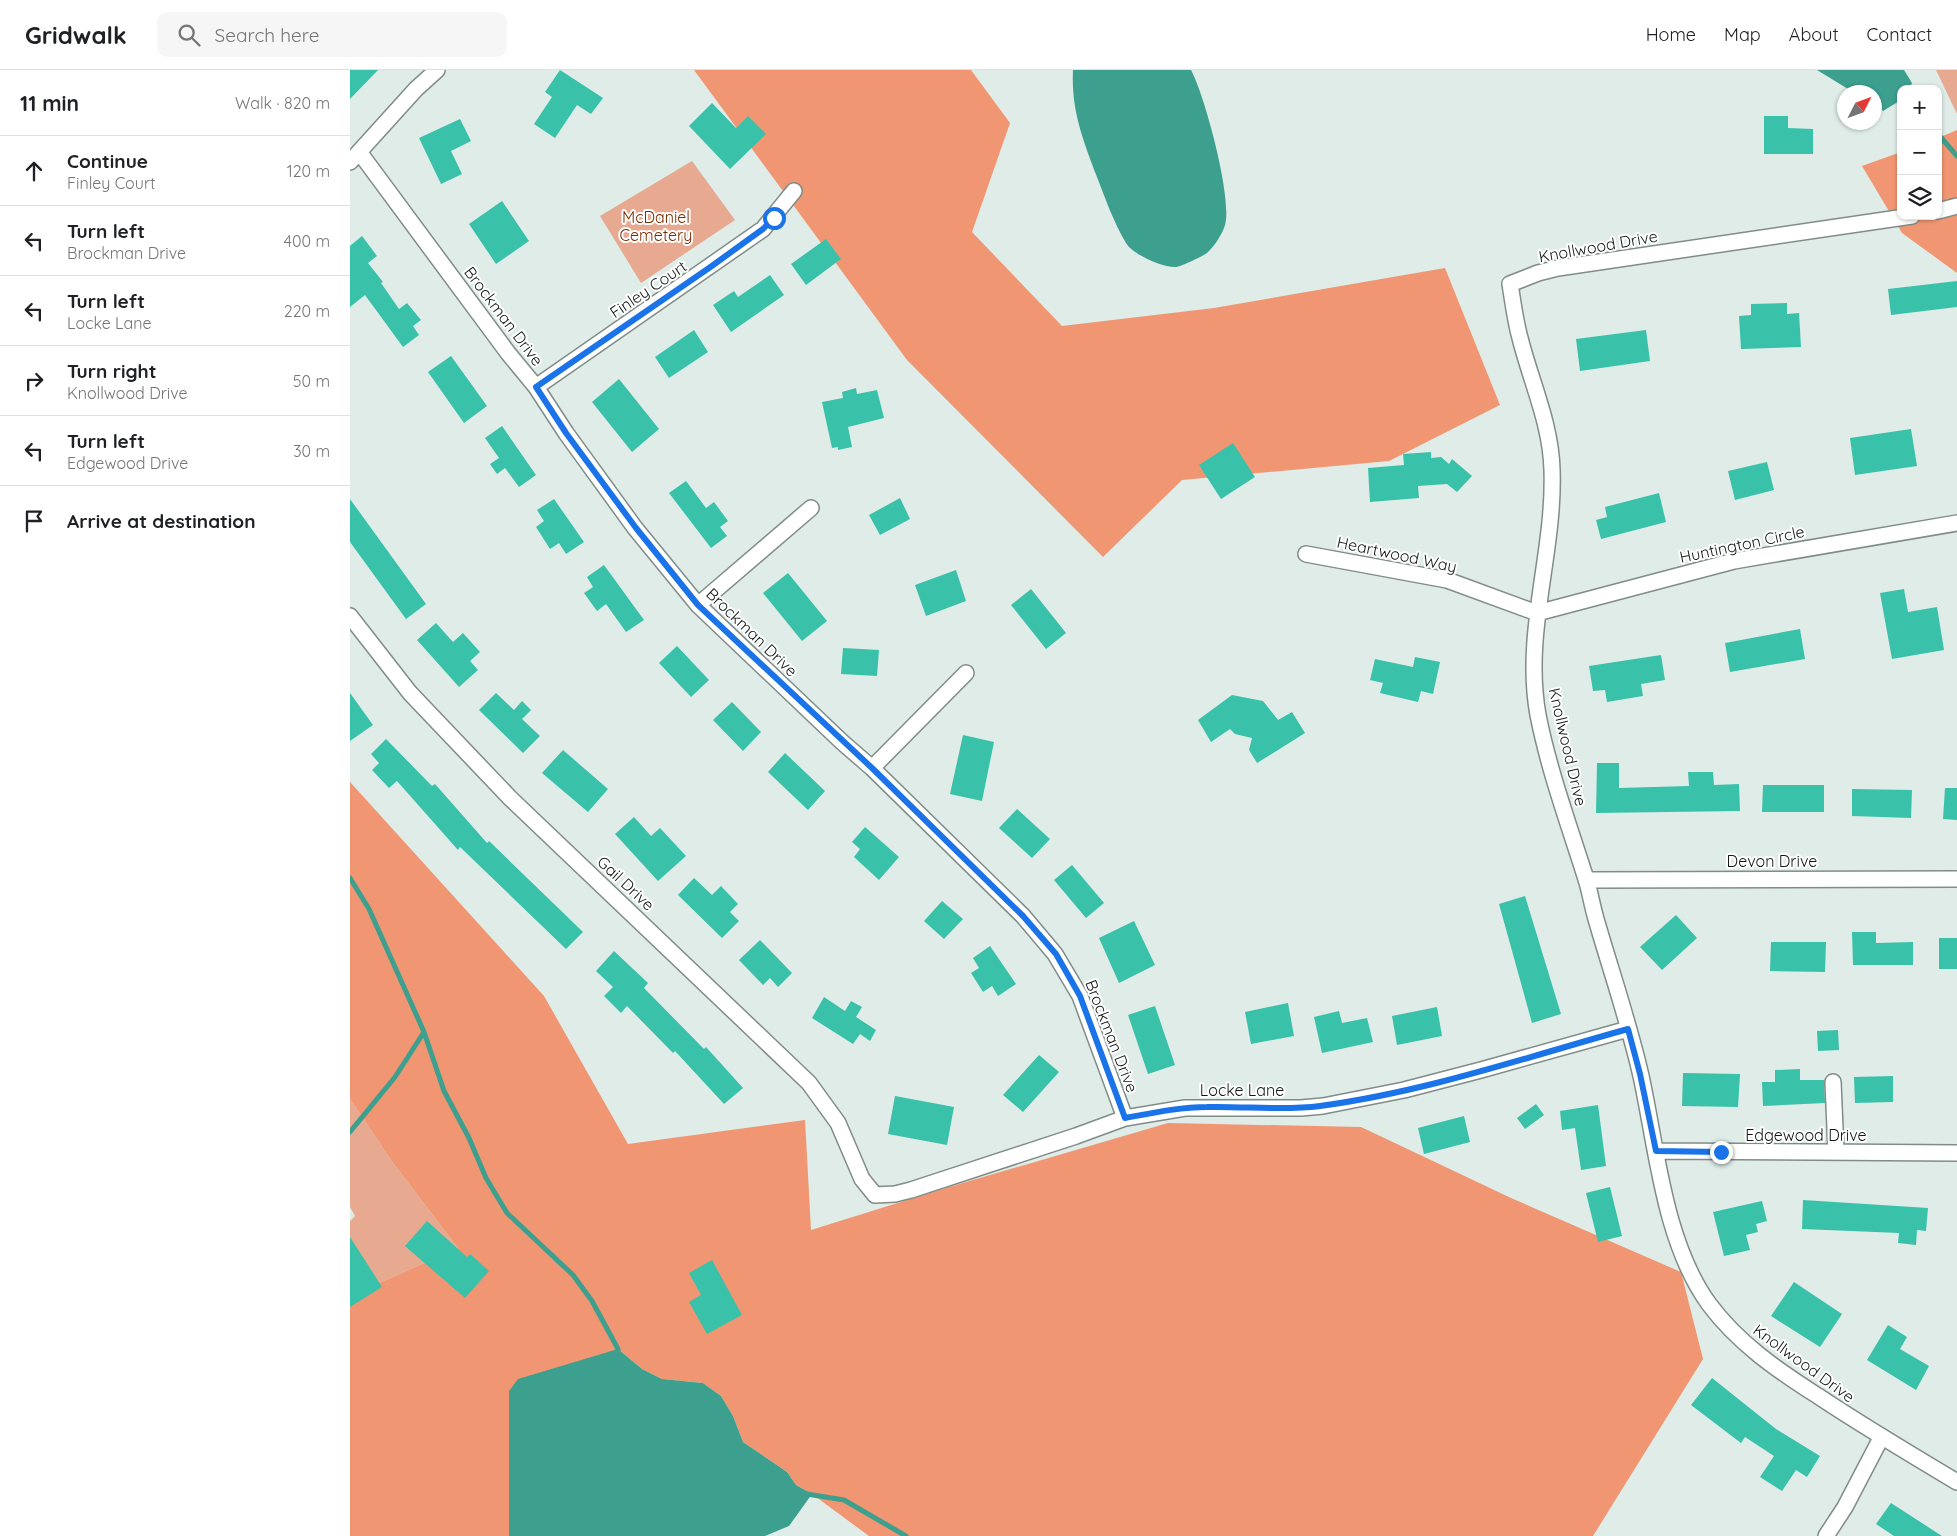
<!DOCTYPE html>
<meta charset="utf-8">
<style>
body{margin:0;font-family:Quicksand,sans-serif;background:#f6f6f6;color:#202124}
.controls{position:absolute;right:15px;top:15px;display:grid;overflow:hidden;border-radius:10px;box-shadow:0 1px 4px #0004}
.controls button{width:45px;height:45px;display:grid;place-items:center;padding:0;border:0;border-bottom:1px solid #e0e0e0;background:#fff;color:#202124;font:25px sans-serif}
.compass{position:absolute;left:1487px;top:15px;width:45px;height:45px;border-radius:50%;background:#fff;box-shadow:0 1px 4px #0004;rotate:48deg}
.stop{position:absolute;width:15px;height:15px;margin:-11px;border:4px solid #1a73e8;border-radius:50%;background:#fff}
.stop.end{background:#1a73e8;border-color:#fff;box-shadow:0 1px 5px #0008}
.list{margin:0;padding:0;list-style:none}
h2{display:flex;justify-content:space-between;align-items:center;height:65px;margin:0;padding:0 20px;font-size:21px}
h2 small{font-size:16px;font-weight:400;color:#757577}
.list li{display:grid;grid-template-columns:32px 1fr auto;gap:15px;align-items:center;box-sizing:border-box;height:70px;padding:0 20px;border-top:1px solid #e0e0e0}
.list b{display:block;font-size:19px;white-space:nowrap}
.list p{margin:0;font-size:16px;white-space:nowrap;color:#757577}
.list em{font-size:16px;font-style:normal;color:#757577}
.icon{flex:none;width:28px;height:28px;fill:none;stroke:currentColor;stroke-width:2;stroke-linecap:round;stroke-linejoin:round}
.map{position:relative;flex:none;width:1607px;height:1466px;overflow:hidden}
header{display:flex;align-items:center;gap:30px;box-sizing:border-box;height:70px;padding:0 25px;background:#fff;border-bottom:1px solid #e0e0e0}
header strong{font-size:24px}
nav{display:flex;gap:28px;margin-inline-start:auto;font-size:18px}
.search{width:350px;height:45px;background:#f6f6f6;display:flex;align-items:center;gap:12px;box-sizing:border-box;padding:0 18px;border-radius:10px;color:#757577;font-size:19px}
main{display:flex}
aside{flex:1;background:#fff}
.map>svg:first-child{display:block}
.green{fill:#e7aa91}
.forest{fill:#f09672}
.water{fill:#3d9f8e}
.lines{fill:none;stroke-linecap:round;stroke-linejoin:round}
.stream{stroke:#3d9f8e;stroke-width:5}
.building{fill:#39c1aa}
.minor-casing{stroke:#818c89;stroke-width:18}
.minor{stroke:#fff;stroke-width:15}
.route{stroke:#1a73e8;stroke-width:6}
.labels{text-anchor:middle;dominant-baseline:central;stroke-width:4;stroke-linejoin:round;paint-order:stroke}
.park-label{font-size:16px;fill:#7a2c01;stroke:#fff}
.street-label{font-size:16px;fill:#131817;stroke:#fff}
</style>
<header>
<strong>Gridwalk</strong>
<div class="search"><svg class="icon" aria-label="search" viewBox="0 0 24 24"><circle cx="10" cy="10" r="6"/><path d="M15 15l6 6"/></svg>Search here</div>
<nav><a>Home</a><a>Map</a><a>About</a><a>Contact</a></nav>
</header>
<main>
<aside>
<h2>11 min<small>Walk · 820 m</small></h2>
<ul class="list">
<li><svg class="icon" aria-label="ahead" viewBox="0 0 24 24"><path d="M12 20V5M6 11l6-6 6 6"/></svg><div><b>Continue</b><p>Finley Court</p></div><em>120 m</em></li>
<li><svg class="icon" aria-label="left" viewBox="0 0 24 24"><path d="M17 20v-9H6M10 6l-5 5 5 5"/></svg><div><b>Turn left</b><p>Brockman Drive</p></div><em>400 m</em></li>
<li><svg class="icon" aria-label="left" viewBox="0 0 24 24"><path d="M17 20v-9H6M10 6l-5 5 5 5"/></svg><div><b>Turn left</b><p>Locke Lane</p></div><em>220 m</em></li>
<li><svg class="icon" aria-label="right" viewBox="0 0 24 24"><path d="M7 20v-9h11M14 6l5 5-5 5"/></svg><div><b>Turn right</b><p>Knollwood Drive</p></div><em>50 m</em></li>
<li><svg class="icon" aria-label="left" viewBox="0 0 24 24"><path d="M17 20v-9H6M10 6l-5 5 5 5"/></svg><div><b>Turn left</b><p>Edgewood Drive</p></div><em>30 m</em></li>
<li><svg class="icon" aria-label="arrive" viewBox="0 0 24 24"><path d="M6 21V4h12l-3 4 3 4H6"/></svg><div><b>Arrive at destination</b></div></li>
</ul>
</aside>
<div class="map">
<svg width="1607" height="1466" viewBox="0 0 1607 1466">
<rect width="100%" height="100%" fill="#dfece8"/>
<path class="green" d="M1586,0H1607V44Z
M342,91L385,150L291,213L250,146Z
M0,1029L43,1093L108,1178L0,1226V1151L5,1146L0,1137Z"/>
<path class="forest" d="M344,0H621L660,53L622,162L712,256L864,238L1095,198L1150,335L1039,391L832,410L753,487L557,290Z
M1607,60V203L1552,163L1512,96L1551,82V146H1588V68Z
M0,712L194,926L278,1074L455,1050L461,1160L599,1117L818,1053L1011,1057L1161,1128L1331,1202L1353,1289L1243,1466H519L462,1424L446,1415L437,1402L393,1372L383,1346L371,1326L353,1313L312,1309L292,1299L268,1279L160,1393L159,1466H0V1226L108,1178L43,1093L0,1029Z"/>
<path class="water" d="M723,0H841C854,23 885,135 874,158C871,166 863,178 857,183C853,186 830,197 826,197C813,198 782,184 776,173C764,153 755,128 747,107C733,70 721,40 723,0Z
M1467,0H1554L1562,13L1559,19H1551V30L1533,41L1525,35L1524,22H1503Z
M268,1279L292,1299L312,1309L353,1313L371,1326L383,1346L393,1372L437,1402L446,1415L462,1424L439,1456L415,1466H159V1321L168,1309Z"/>
<g class="lines">
<path class="stream" d="M1588,64L1607,86
M0,808L19,839L74,962L94,1021L119,1068L136,1108L157,1143L223,1205L242,1231L268,1279V1284
M0,1062L45,1007L74,962
M457,1424L494,1430L556,1466"/>
</g>
<path class="building" d="M0,0H28L0,29Z
M210,0L253,28L241,44L227,35L205,68L184,54L202,27L195,22Z
M362,33L386,58L398,46L416,64L380,99L339,56Z
M1414,46H1438V58L1463,59V84H1414Z
M110,49L121,71L101,81L112,104L91,114L69,68Z
M152,131L179,171L146,194L119,154Z
M12,166L27,186L18,193L33,212L31,213L49,239L57,233L71,250L63,256L69,265L53,277L15,225L0,237V176Z
M476,169L491,189L456,215L441,194Z
M420,205L434,225L381,262L363,235L384,221L388,227Z
M1607,211V237L1541,245L1538,219Z
M1437,233V244L1449,243L1451,277L1391,279L1389,246L1401,245V234Z
M344,260L358,282L319,308L305,287Z
M1296,260L1300,291L1230,301L1226,269Z
M101,286L137,336L114,353L78,302Z
M269,309L309,359L282,382L242,332Z
M506,318L507,324L527,320L534,348L498,357L502,377L488,380V377L482,378L472,332L493,328L492,322Z
M152,356L186,405L169,417L155,398L147,404L140,394L149,388L135,368Z
M1561,359L1567,396L1505,405L1500,368Z
M883,373L905,407L871,429L849,395Z
M1081,382V388L1091,387L1099,394L1102,389L1122,406L1107,422L1097,414L1068,416L1069,428L1020,432L1018,398L1054,395L1053,384Z
M1417,392L1424,420L1385,430L1378,401Z
M336,411L356,438L364,432L378,451L370,457L377,466L361,478L319,423Z
M1309,423L1316,452L1251,469L1246,450L1257,447L1255,437Z
M550,428L560,449L530,465L519,445Z
M0,429L76,534L56,549L0,472Z
M204,429L234,472L216,484L209,473L200,479L186,457L194,451L187,440Z
M254,495L294,550L276,562L256,534L247,541L234,523L243,517L237,507Z
M606,500L616,531L576,546L565,515Z
M438,503L477,551L452,571L413,523Z
M681,519L716,563L696,579L661,535Z
M1554,519L1558,542L1587,537L1594,580L1542,589L1530,523Z
M86,553L103,572L113,563L130,582L120,591L128,600L109,617L67,570Z
M1450,559L1455,589L1380,602L1375,573Z
M327,576L359,610L341,627L309,593Z
M493,578L529,580L527,606L491,604Z
M1311,585L1315,610L1291,614L1293,626L1257,632L1255,620L1243,621L1239,596Z
M1065,587L1090,592L1083,624L1071,621L1068,632L1030,623L1033,613L1020,610L1025,589L1063,597Z
M0,623L23,655L0,671Z
M146,623L164,640L172,631L181,640L172,649L190,666L173,683L129,640Z
M882,625L913,631L928,650L942,642L955,663L907,693L899,680L902,668L885,664L880,659L861,672L848,650Z
M382,632L411,662L393,681L363,650Z
M613,665L644,672L632,731L600,724Z
M36,669L82,716L85,714L137,773L139,771L233,862L216,879L110,777L108,780L47,711L39,718L22,700L29,693L21,684Z
M213,680L258,719L238,742L192,703Z
M435,683L475,721L458,740L418,702Z
M1247,693H1269V718L1339,716L1338,702H1363L1364,715L1389,714L1390,741L1246,743Z
M1413,715H1474V742H1412Z
M1595,718H1607V750L1593,749Z
M1502,719L1562,720L1561,748L1502,746Z
M667,739L700,769L682,788L649,758Z
M284,747L301,766L310,758L336,786L308,811L265,764Z
M515,757L549,787L529,810L504,787L510,779L502,772Z
M722,795L754,833L736,848L704,810Z
M344,808L362,825L371,816L388,834L380,842L389,851L372,868L328,825Z
M1175,826L1211,944L1182,953L1149,834Z
M592,831L613,849L594,869L574,851Z
M1326,845L1347,868L1312,900L1290,877Z
M784,851L805,895L769,913L749,868Z
M1502,862H1526V873L1563,872V895H1503Z
M1589,868H1607V899H1589Z
M410,870L442,903L428,917L420,908L413,915L389,890Z
M1421,872H1476L1475,902L1420,901Z
M640,876L666,914L648,926L642,916L633,922L621,903L629,898L623,888Z
M264,881L298,913L294,918L354,979L356,977L393,1018L374,1034L325,981L323,983L277,936L271,943L254,926L263,917L246,901Z
M474,927L495,941L501,931L512,937L506,947L526,960L520,971L510,964L503,974L462,948Z
M938,933L944,966L901,974L895,942Z
M805,936L825,995L798,1004L778,945Z
M1087,937L1092,966L1047,975L1042,946Z
M989,941L992,953L1017,948L1023,972L972,983L964,947Z
M1488,960L1489,980L1468,981L1467,961Z
M689,985L709,1002L673,1042L653,1025Z
M1450,999V1010H1474L1475,1033L1413,1036L1412,1012H1425V1000Z
M1333,1003L1390,1004L1388,1037L1332,1036Z
M1543,1006V1032L1505,1033L1504,1007Z
M545,1026L604,1037L597,1075L538,1064Z
M1186,1034L1194,1045L1175,1059L1167,1048Z
M1248,1035L1256,1096L1231,1100L1225,1058L1212,1060L1210,1041Z
M1114,1046L1120,1072L1074,1084L1068,1058Z
M1260,1117L1272,1166L1248,1172L1236,1123Z
M1453,1130L1578,1138L1576,1161L1567,1160L1566,1175L1548,1173L1549,1163L1452,1159Z
M1412,1131L1417,1151L1406,1154L1408,1162L1396,1165L1400,1180L1374,1186L1363,1142Z
M77,1151L117,1187L120,1184L139,1201L115,1228L55,1176Z
M0,1167L32,1217L0,1237Z
M362,1190L392,1245L357,1264L339,1232L351,1225L339,1203Z
M1444,1212L1492,1244L1470,1277L1421,1246Z
M1538,1255L1557,1267L1550,1279L1579,1296L1566,1320L1517,1290Z
M1362,1308L1426,1359L1470,1386L1457,1407L1446,1400L1432,1421L1410,1407L1424,1386L1395,1367L1391,1373L1341,1335Z
M1541,1433L1592,1466H1544L1526,1454Z"/>
<g class="lines">
<g class="minor-casing">
<path id="minor" d="M10,83L158,283L186,317L216,363L285,458L348,535L492,672L522,698L673,846L705,884L730,926L775,1048
M0,92L66,19L87,0
M1588,141L1607,136
M1562,146L1208,198L1188,203L1160,214C1163,232 1165,250 1170,268C1181,312 1201,354 1202,400C1205,482 1173,563 1188,645C1199,701 1219,755 1236,809C1240,822 1242,835 1246,849C1261,901 1279,953 1291,1006C1307,1079 1314,1172 1359,1234C1388,1273 1427,1300 1468,1326C1513,1356 1560,1384 1607,1412
M186,317L413,159L444,121
M956,484L1097,510L1187,543L1384,491L1607,453
M348,535L461,438
M0,546L60,623L160,728L459,1013L488,1053L512,1109L525,1125L545,1124L561,1120L726,1066L775,1048L835,1038H951L973,1036L1054,1020L1131,1000L1278,959
M522,698L616,603
M1236,810L1607,809
M1483,1012L1486,1082
M1306,1081L1607,1083
M1476,1466L1495,1437L1531,1368"/>
</g>
<use href="#minor" class="minor"/>
</g>
<g class="lines">
<path class="route" d="M424,148L413,159L359,198L186,317L216,363L286,458L348,535L522,698L673,846L706,884L730,926L775,1048C802,1043 830,1037 857,1037C895,1036 933,1041 970,1036C1075,1022 1177,987 1278,959L1290,1004L1306,1081L1371,1082"/>
</g>
<g class="labels">
<g class="park-label">
<text x="306" y="147">McDaniel<tspan x="306" dy="18">Cemetery</tspan></text>
</g>
<g class="street-label">
<text transform="translate(1248 176) rotate(-10)">Knollwood Drive</text>
<text transform="translate(298 219) rotate(-34)">Finley Court</text>
<text transform="translate(154 246) rotate(53)">Brockman Drive</text>
<text transform="translate(1392 474) rotate(-12)">Huntington Circle</text>
<text transform="translate(1047 484) rotate(12)">Heartwood Way</text>
<text transform="translate(402 562) rotate(44)">Brockman Drive</text>
<text transform="translate(1218 677) rotate(77)">Knollwood Drive</text>
<text x="1422" y="791">Devon Drive</text>
<text transform="translate(276 813) rotate(43)">Gail Drive</text>
<text transform="translate(762 966) rotate(69)">Brockman Drive</text>
<text x="892" y="1020">Locke Lane</text>
<text x="1456" y="1065">Edgewood Drive</text>
<text transform="translate(1454 1293) rotate(36)">Knollwood Drive</text>
</g>
</g>
</svg>
<div class="controls">
<button>+</button>
<button>−</button>
<button><svg class="icon" aria-label="layers" viewBox="0 0 24 24"><path d="M12 4l9 5-9 5-9-5zM3 14l9 5 9-5"/></svg></button>
</div>
<svg class="compass" viewBox="-18 -18 36 36"><path d="M0-13l5 13h-10z" fill="#e53935"/><path d="M0 13l5-13h-10z" fill="#757577"/></svg>
<div class="stop" style="left:424px;top:148px"></div>
<div class="stop end" style="left:1371px;top:1082px"></div>
</div>
</main>
